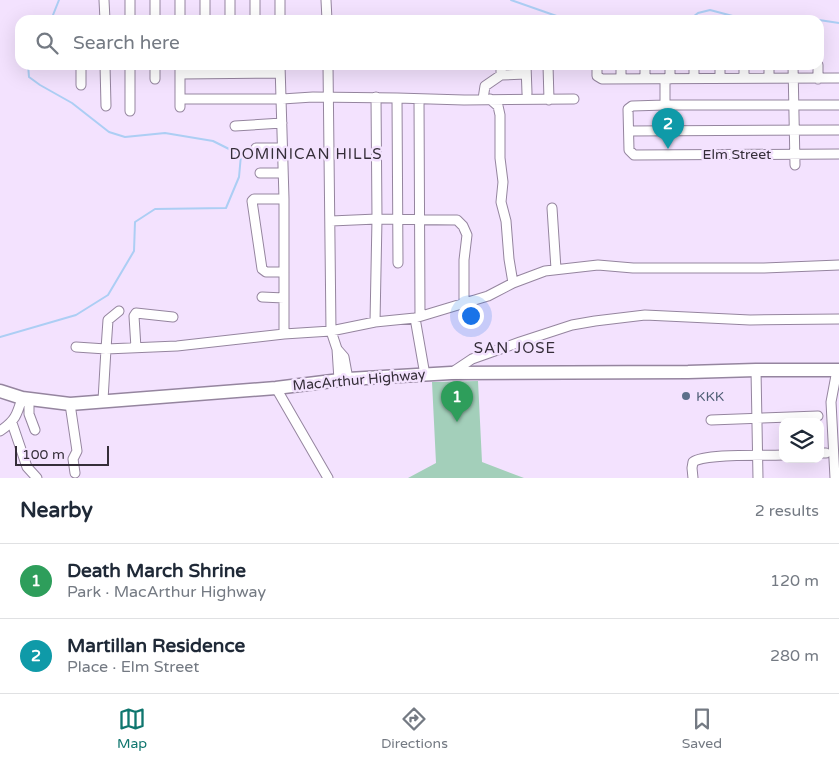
<!DOCTYPE html>
<meta charset="utf-8">
<style>
body{margin:0;font-family:"Varela Round",sans-serif;background:#f2f2f3;color:#1f2937}
.controls{position:absolute;right:15px;bottom:15px;display:grid;overflow:hidden;border-radius:10px;box-shadow:0 5px 20px #0002}
.controls button{width:45px;height:45px;display:grid;place-items:center;padding:0;border:0;border-bottom:1px solid #e0e1e3;background:#fff;color:#1f2937;font:25px sans-serif}
.scale{position:absolute;left:15px;bottom:12px;width:94px;box-sizing:border-box;padding-left:5px;border:2px solid #352e39;border-top:0;font-size:14px;line-height:18px;white-space:nowrap;color:#352e39;-webkit-text-stroke:4px #f3e2fe;paint-order:stroke}
.you{position:absolute;left:470px;top:315px;width:18px;height:18px;margin:-12px;border:4px solid #fff;border-radius:50%;background:#1a73e8;box-shadow:0 0 0 8px #1a73e833}
.badge{display:grid;place-items:center;width:32px;height:32px;border-radius:50%;background:#0f766e;color:#fff;font-size:16px;font-weight:700}
.pin{position:absolute;translate:-50% -41px;filter:drop-shadow(0 1px 2px #0008)}
.pin::after{content:'';position:absolute;top:26px;width:18px;height:15px;background:inherit;clip-path:polygon(0 0,100% 0,50% 100%)}
.list{margin:0;padding:0;list-style:none}
h2{display:flex;justify-content:space-between;align-items:center;height:65px;margin:0;padding:0 20px;font-size:21px}
h2 small{font-size:16px;font-weight:400;color:#747a83}
.list li{display:grid;grid-template-columns:32px 1fr auto;gap:15px;align-items:center;box-sizing:border-box;height:75px;padding:0 20px;border-top:1px solid #e0e1e3}
.list b{display:block;font-size:19px;white-space:nowrap}
.list p{margin:0;font-size:16px;white-space:nowrap;color:#747a83}
.list em{font-size:16px;font-style:normal;color:#747a83}
.icon{flex:none;width:28px;height:28px;fill:none;stroke:currentColor;stroke-width:2;stroke-linecap:round;stroke-linejoin:round}
.map{position:relative;flex:none;width:839px;height:478px;overflow:hidden}
.search{position:absolute;background:#fff;box-shadow:0 5px 20px #0002;left:15px;right:15px;top:15px;height:55px;display:flex;align-items:center;gap:12px;box-sizing:border-box;padding:0 18px;border-radius:15px;color:#747a83;font-size:19px}
.sheet{height:215px;background:#fff}
nav{display:flex;justify-content:space-around;align-items:center;box-sizing:border-box;height:70px;border-top:1px solid #e0e1e3;background:#fff;font-size:14px;color:#747a83}
nav a{display:grid;justify-items:center;gap:2px}
nav .on{color:#0f766e}
.map>svg:first-child{display:block}
.green{fill:#a3cfba}
.lines{fill:none;stroke-linecap:round;stroke-linejoin:round}
.stream{stroke:#accef4;stroke-width:2}
.minor-casing{stroke:#95859f;stroke-width:11}
.highway-casing{stroke:#95859f;stroke-width:15}
.minor{stroke:#fff;stroke-width:9}
.highway{stroke:#fff;stroke-width:12}
.service-dot{fill:#5c6f8a;stroke:#f3e2fe;stroke-width:2}
.labels{text-anchor:middle;dominant-baseline:central;stroke-width:5;stroke-linejoin:round;paint-order:stroke}
.street-label{font-size:14px;fill:#352e39;stroke:#f3e2fe}
.service-label{font-size:14px;fill:#4e5e75;stroke:#f3e2fe;text-anchor:start}
.neighbourhood-label{font-size:15px;letter-spacing:1px;fill:#352e39;stroke:#f3e2fe}
</style>
<div class="map">
<svg width="839" height="478" viewBox="0 0 839 478">
<rect width="100%" height="100%" fill="#f3e2fe"/>
<path class="green" d="M478,381L482,462L524,478H408L436,463L432,382Z"/>
<g class="lines">
<path class="stream" d="M511,0L568,20
M51,20L59,0
M689,20L698,13L710,10L744,19L767,17L814,20
M819,20L839,23
M0,337L76,315L108,295L134,251L135,222L155,209L226,208L239,177L241,155L213,141L165,133L125,137L109,132L72,103L40,85L29,77L28,65"/>
<g class="minor-casing">
<path id="minor" d="M104,0L105,20
M205,0V20
M230,0V20
M255,0V20
M280,0V20
M326,0L327,20
M130,20V0
M155,20V0
M180,20V0
M105,65L106,106
M130,65V111
M155,65V79
M280,65L284,199V334
M328,65L331,331L337,349L339,380
M526,65L527,93
M548,65L549,100
M597,65V76L602,79L839,78
M720,65V78
M769,65V78
M793,65L795,165
M181,74L280,73
M501,75L526,74
M694,78V65
M744,78V65
M621,79V65
M645,79V65
M670,79V65
M818,79V65
M81,85V65
M397,98L398,263
M180,99H282L313,97L397,98L464,100L574,99
M419,99L420,316
M483,99L485,86L501,75V65
M665,105V79
M839,105H665L632,106L628,109L629,150L634,155L839,154
M180,107V65
M235,126L282,123
M629,131L839,130
M256,148H282
M260,173H283
M552,208L556,269
M331,221L377,219L457,220L463,226L467,235L464,260V303
M284,272H266L262,269L252,201L254,199H284
M513,283L545,271L598,265L633,268H764L839,265
M262,297L284,298
M119,311L108,320L106,349L177,346L284,334L331,331L375,322L415,318L488,296L513,283L509,259L506,221L501,202L503,182L500,158V115L498,106L490,99
M415,318L425,375
M375,322L377,219L376,97
M76,347L106,349L103,400
M136,348L134,316L136,313L173,317
M337,349L344,357L348,379
M756,370L758,478
M451,373L472,359L520,342L572,325L595,321L645,315L750,320L839,319
M276,388L328,478
M29,399V414L35,430
M70,404L77,451L73,459L75,473
M711,420L818,416
M12,423L27,467L37,478
M0,431C15,421 17,415 22,398
M820,453H826
M693,478L692,468L693,462C706,453 764,456 783,455
M835,478L831,402L837,370"/>
</g>
<g class="highway-casing">
<path id="highway" d="M0,391L22,398L70,404L276,388L348,379L451,373L688,372L756,370H839"/>
</g>
<use href="#minor" class="minor"/>
<use href="#highway" class="highway"/>
</g>
<circle class="service-dot" cx="686" cy="396" r="5"/>
<g class="labels">
<g class="street-label">
<text x="737" y="154">Elm Street</text>
<text transform="translate(359 380) rotate(-5)">MacArthur Highway</text>
</g>
<g class="service-label">
<text x="696" y="396">KKK</text>
</g>
<g class="neighbourhood-label">
<text x="306" y="154">DOMINICAN HILLS</text>
<text x="515" y="348">SAN JOSE</text>
</g>
</g>
</svg>
<div class="controls">
<button><svg class="icon" aria-label="layers" viewBox="0 0 24 24"><path d="M12 4l9 5-9 5-9-5zM3 14l9 5 9-5"/></svg></button>
</div>
<div class="scale">100 m</div>
<div class="you"></div>
<div class="pin badge" style="left:457px;top:422px;background:#2e9e5b">1</div>
<div class="pin badge" style="left:668px;top:149px;background:#0f9aa8">2</div>
<div class="search"><svg class="icon" aria-label="search" viewBox="0 0 24 24"><circle cx="10" cy="10" r="6"/><path d="M15 15l6 6"/></svg>Search here</div>
</div>
<section class="sheet">
<h2>Nearby<small>2 results</small></h2>
<ul class="list">
<li><span class="badge" style="background:#2e9e5b">1</span><div><b>Death March Shrine</b><p>Park · MacArthur Highway</p></div><em>120 m</em></li>
<li><span class="badge" style="background:#0f9aa8">2</span><div><b>Martillan Residence</b><p>Place · Elm Street</p></div><em>280 m</em></li>
</ul>
</section>
<nav>
<a class="on"><svg class="icon" aria-label="map" viewBox="0 0 24 24"><path d="M3 6l6-2 6 2 6-2v14l-6 2-6-2-6 2zM9 4v14M15 6v14"/></svg>Map</a>
<a><svg class="icon" aria-label="directions" viewBox="0 0 24 24"><path d="M12 3l9 9-9 9-9-9zM9 14v-3h6M13 9l2 2-2 2"/></svg>Directions</a>
<a><svg class="icon" aria-label="saved" viewBox="0 0 24 24"><path d="M7 4h10v16l-5-4-5 4z"/></svg>Saved</a>
</nav>
